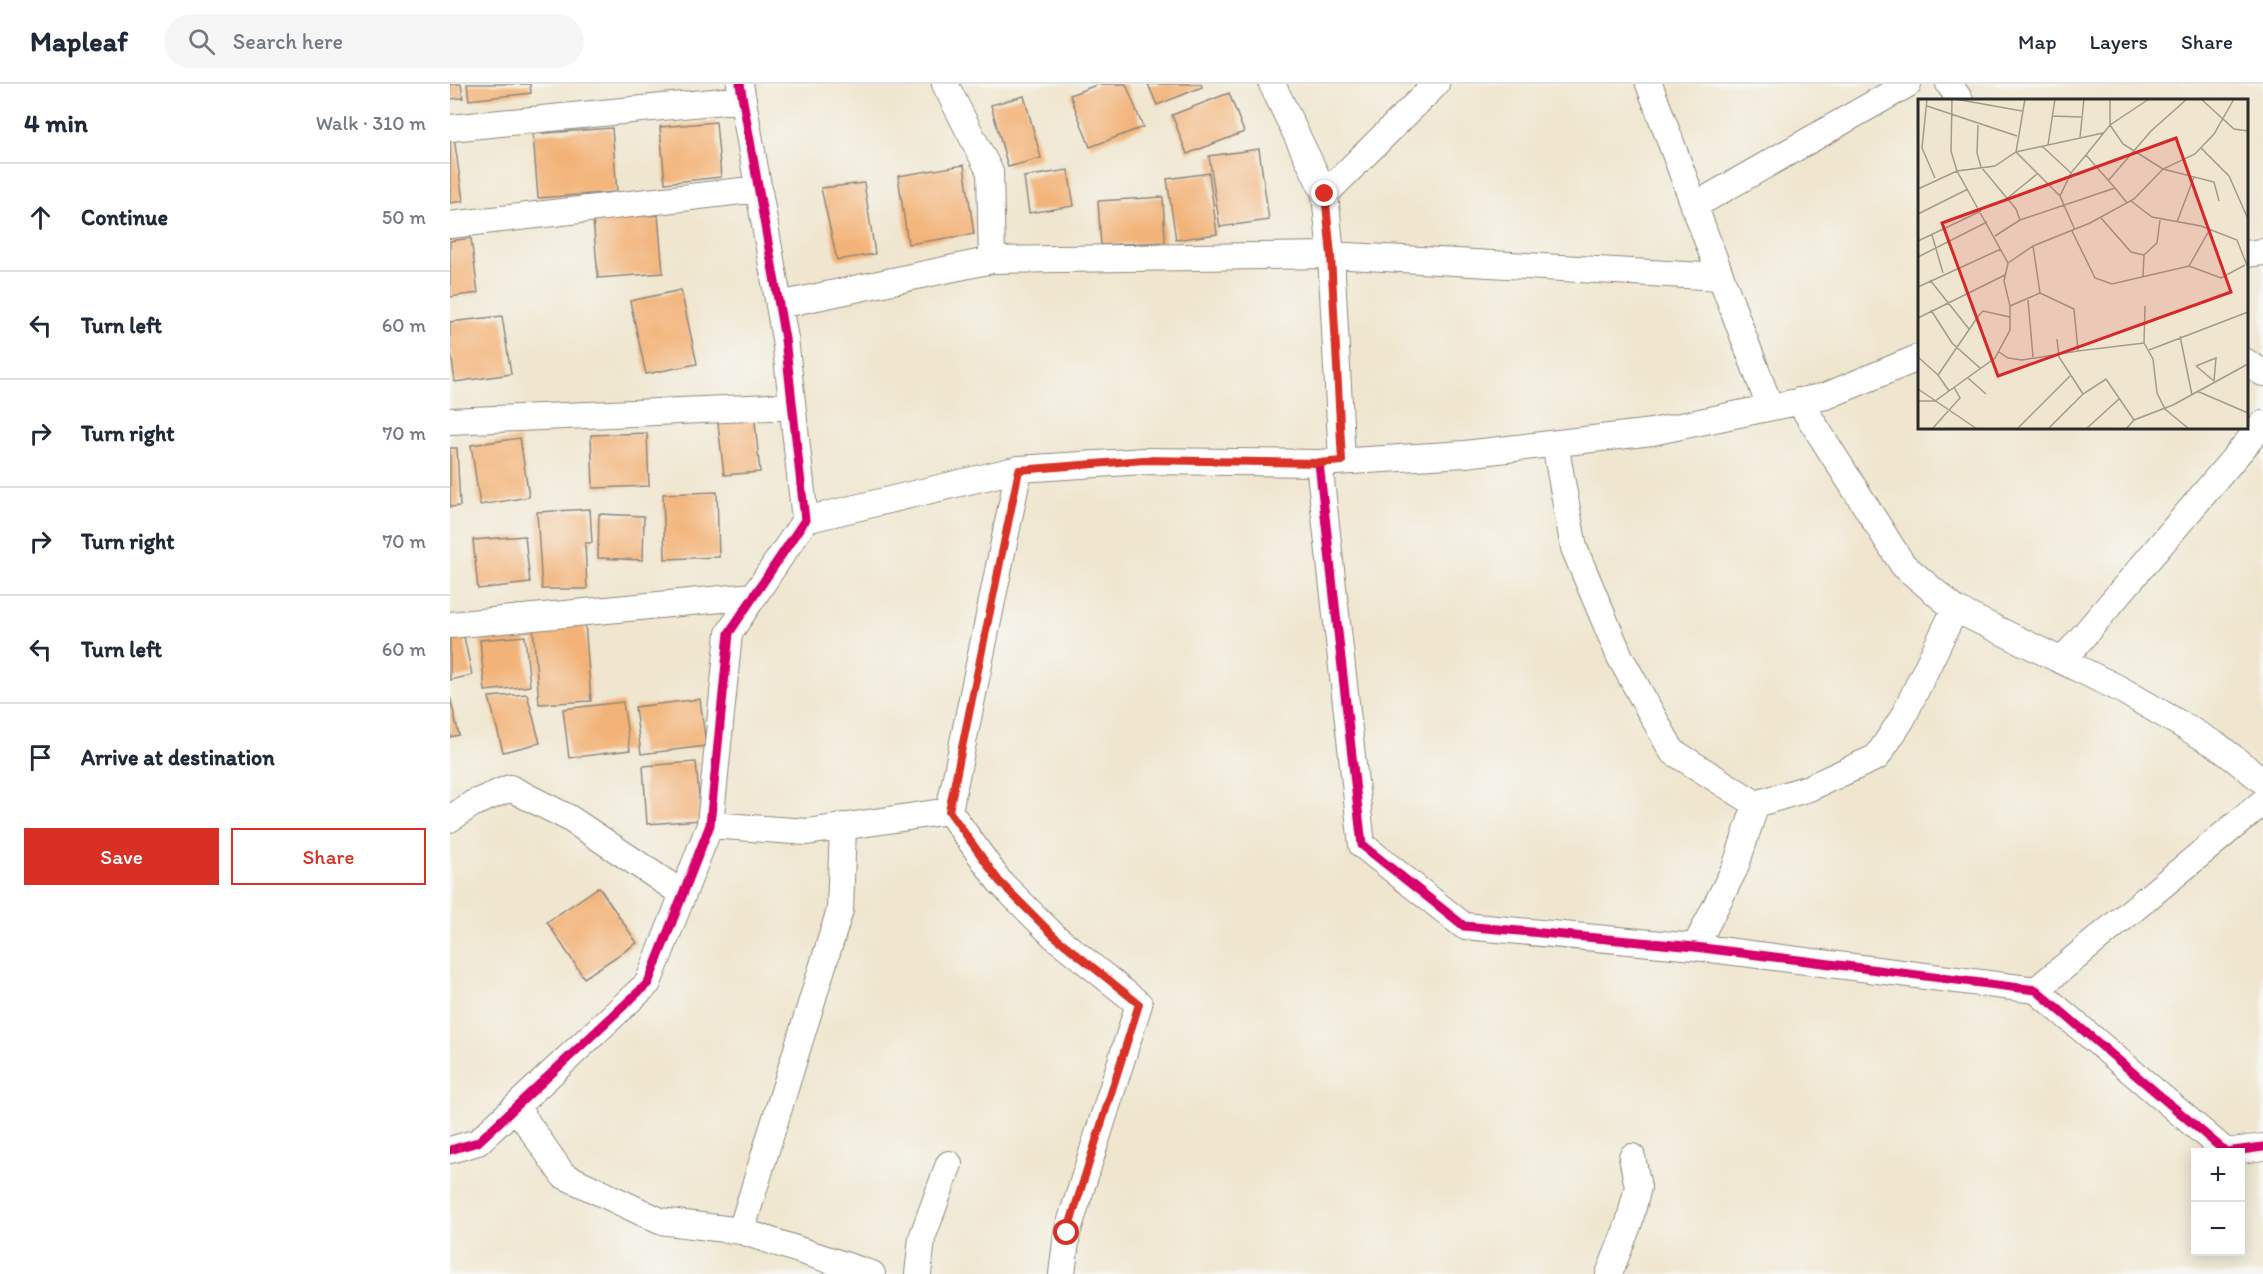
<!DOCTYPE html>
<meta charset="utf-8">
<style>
body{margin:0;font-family:Itim,sans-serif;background:#f6f6f7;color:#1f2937}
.controls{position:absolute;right:18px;bottom:18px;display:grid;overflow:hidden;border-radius:0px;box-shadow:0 3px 15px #0003}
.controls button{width:54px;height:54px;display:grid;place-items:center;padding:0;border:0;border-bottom:2px solid #e0e1e3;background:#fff;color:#1f2937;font:30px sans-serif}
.stop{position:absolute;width:18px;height:18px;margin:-14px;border:4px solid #d93025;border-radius:50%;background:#fff}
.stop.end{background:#d93025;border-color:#fff;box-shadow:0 2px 6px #0008}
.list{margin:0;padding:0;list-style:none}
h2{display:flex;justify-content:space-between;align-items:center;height:78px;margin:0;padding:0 24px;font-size:26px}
h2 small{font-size:20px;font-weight:400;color:#747a83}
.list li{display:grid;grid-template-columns:39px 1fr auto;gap:18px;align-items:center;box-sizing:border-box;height:108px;padding:0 24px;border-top:2px solid #e0e1e3}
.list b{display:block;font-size:22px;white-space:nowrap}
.list em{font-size:20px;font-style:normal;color:#747a83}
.actions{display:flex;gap:12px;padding:18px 24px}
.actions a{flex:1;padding:14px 0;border:2px solid #d93025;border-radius:0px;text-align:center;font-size:21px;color:#d93025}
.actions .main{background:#d93025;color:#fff}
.icon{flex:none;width:33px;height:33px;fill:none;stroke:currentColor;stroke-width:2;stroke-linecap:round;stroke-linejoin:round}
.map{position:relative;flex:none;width:1813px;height:1190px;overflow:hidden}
header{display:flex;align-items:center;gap:36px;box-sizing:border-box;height:84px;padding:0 30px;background:#fff;border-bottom:2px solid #e0e1e3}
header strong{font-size:28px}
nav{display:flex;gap:33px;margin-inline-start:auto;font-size:21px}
.search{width:420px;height:54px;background:#f6f6f7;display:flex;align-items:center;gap:15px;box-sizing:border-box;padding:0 21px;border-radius:33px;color:#747a83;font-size:22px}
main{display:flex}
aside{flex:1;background:#fff}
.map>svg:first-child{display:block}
.building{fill:#f3b277}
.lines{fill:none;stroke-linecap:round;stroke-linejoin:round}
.minor-casing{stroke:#8e887d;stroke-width:28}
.minor{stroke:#fff;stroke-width:26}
.cycleway-casing{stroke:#f6f6f2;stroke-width:13}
.cycleway{stroke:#d6006c;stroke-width:9}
.route{stroke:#d93025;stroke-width:8}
.inset-road{fill:none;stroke:#a19b8d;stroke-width:1.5}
.view{fill:#d62828;fill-opacity:0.15;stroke:#d62828;stroke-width:3}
.inset-edge{fill:none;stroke:#2b2b2b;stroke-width:3}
</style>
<header>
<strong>Mapleaf</strong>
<div class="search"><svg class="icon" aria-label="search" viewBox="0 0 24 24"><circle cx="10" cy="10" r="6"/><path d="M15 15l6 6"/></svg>Search here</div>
<nav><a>Map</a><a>Layers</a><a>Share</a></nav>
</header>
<main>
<aside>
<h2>4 min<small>Walk · 310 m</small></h2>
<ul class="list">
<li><svg class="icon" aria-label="ahead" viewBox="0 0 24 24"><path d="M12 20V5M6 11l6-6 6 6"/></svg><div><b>Continue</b></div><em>50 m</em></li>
<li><svg class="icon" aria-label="left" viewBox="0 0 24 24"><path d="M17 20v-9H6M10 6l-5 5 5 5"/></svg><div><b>Turn left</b></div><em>60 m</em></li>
<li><svg class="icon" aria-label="right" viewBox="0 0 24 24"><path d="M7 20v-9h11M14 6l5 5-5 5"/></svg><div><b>Turn right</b></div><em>70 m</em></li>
<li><svg class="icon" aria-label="right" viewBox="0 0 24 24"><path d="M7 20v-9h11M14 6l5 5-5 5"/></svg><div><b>Turn right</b></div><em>70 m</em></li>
<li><svg class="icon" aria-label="left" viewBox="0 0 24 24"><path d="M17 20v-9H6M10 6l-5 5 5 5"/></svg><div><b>Turn left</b></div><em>60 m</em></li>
<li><svg class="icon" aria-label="arrive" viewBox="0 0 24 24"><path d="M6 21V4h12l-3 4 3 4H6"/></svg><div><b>Arrive at destination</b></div></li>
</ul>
<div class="actions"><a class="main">Save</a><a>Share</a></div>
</aside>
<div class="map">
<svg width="1813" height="1190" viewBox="0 0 1813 1190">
<rect width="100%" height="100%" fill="#f6f6f2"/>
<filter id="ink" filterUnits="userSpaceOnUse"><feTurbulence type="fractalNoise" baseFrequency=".0167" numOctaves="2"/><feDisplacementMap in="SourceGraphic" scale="12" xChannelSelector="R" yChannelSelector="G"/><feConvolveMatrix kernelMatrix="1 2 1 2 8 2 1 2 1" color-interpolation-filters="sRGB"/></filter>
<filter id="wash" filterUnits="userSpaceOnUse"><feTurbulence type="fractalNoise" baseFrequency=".008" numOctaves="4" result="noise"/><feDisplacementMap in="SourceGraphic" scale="24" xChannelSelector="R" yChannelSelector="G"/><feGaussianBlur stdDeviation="1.35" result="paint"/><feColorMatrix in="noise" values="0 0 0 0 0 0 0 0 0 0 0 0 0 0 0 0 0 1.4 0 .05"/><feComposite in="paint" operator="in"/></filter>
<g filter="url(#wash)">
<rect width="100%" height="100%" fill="#f0e6cf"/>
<g id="blocks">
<path class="building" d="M0,0H11L13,14L0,15Z
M17,0H80L81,9L19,16Z
M649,0H676L693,43L640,63L620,11Z
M698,0H751L752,3L707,21Z
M779,9L794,48L737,70L722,31Z
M574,12L591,74L558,83L541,21Z
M266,38L271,93L215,99L210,43Z
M162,44L167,108L88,114L83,50Z
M4,53L13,117L0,119V54Z
M809,65L819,136L770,143L759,72Z
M514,81L524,150L458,160L448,92Z
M618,86L624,122L579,129L574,93Z
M759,89L767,150L726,156L717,95Z
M414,99L425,170L387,176L371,104Z
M713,113L715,158L651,161L648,117Z
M208,131L213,189L148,194L143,135Z
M21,154L28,209L0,213V157Z
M231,206L247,280L196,290L180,217Z
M52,232L61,290L5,298L0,261V238Z
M304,328L310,388L274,391L267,332Z
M197,349L199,402L143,404L141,351Z
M70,354L79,413L30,421L21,361Z
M0,364H7L10,422L0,423Z
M267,408L269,473L215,475L213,410Z
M140,425L142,459H135L137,505H92L87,428Z
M149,430L194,432L193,476L148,474Z
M75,452L80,499L28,505L23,456Z
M135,538L141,617L89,620L83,541Z
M13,548L22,591L0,596V551Z
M75,552L80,602L35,607L30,556Z
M77,610L90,659L53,668L39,613Z
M0,613L9,651L0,653Z
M250,615L256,662L191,670L185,623Z
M173,618L180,666L119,674L113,625Z
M246,678L251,736L197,740L193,682Z
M149,803L187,859L134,894L97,838Z"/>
</g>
</g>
<g filter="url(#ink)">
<use href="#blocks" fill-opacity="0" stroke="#8e887d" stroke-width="1.5"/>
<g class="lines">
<g class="minor-casing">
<path id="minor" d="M495,0L540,88L542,176
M822,0L875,110L881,171L892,377
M1199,0L1271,193
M1499,0L1510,16
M0,44L293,15
M875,110L986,0
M1244,122L1458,0
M0,141L309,105
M1796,170L1813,168
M329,221L542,176L881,171L1271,193L1320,323
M1796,278L1813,289
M1349,317L1453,481L1505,525L1670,605L1768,662L1813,697
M0,337L342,322
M1105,360L1124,464L1170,573L1222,667L1306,720L1285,784L1245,863
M869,379L912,761L1014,842L1245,863L1586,906L1776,1068L1813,1063
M355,436L569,385L694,377L869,379L1015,370L1202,348L1376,312L1470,273
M0,541L303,512
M1612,577L1813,340
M1306,720L1359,704L1427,673L1452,635L1505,525
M499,727L549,797L604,852L689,920L617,1149L612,1190
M0,735L22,720L60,704L119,734L233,810
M260,741L357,748L499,727L569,385
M1586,906L1813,718
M66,1023L113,1091L210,1137L291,1147L422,1190
M0,1066L28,1058L198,899L260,741L279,549L355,436L335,255L290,0
M291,1147L390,826L393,742
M468,1190L472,1154L499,1080
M1159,1190L1179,1139L1188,1103L1182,1073"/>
</g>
<use href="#minor" class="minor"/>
<g class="cycleway-casing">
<path id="cycleway" d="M869,379L912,761L1014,842L1245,863L1586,906L1776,1068L1813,1063
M0,1066L28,1058L198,899L260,741L279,549L355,436L335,255L290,0"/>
</g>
<use href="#cycleway" class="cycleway"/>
</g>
</g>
<g class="lines" filter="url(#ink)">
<path class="route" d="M617,1149L689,920L604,852L549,797L499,727L569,386L694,376L869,379L892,377L881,171L875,110"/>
</g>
<g transform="translate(1468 15)">
<rect width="330" height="330" fill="#f0e6cf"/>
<path class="inset-road" d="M9,0L4,49L17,79M37,0L104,12M192,0V26L205,45L245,70L296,83L301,102M283,0L316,30L330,32M9,7L99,37M134,17L163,18M60,26L59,54L63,68L98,110L102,121M162,38L166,0M130,46L137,0M124,47L153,74L168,56M283,49L311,77L330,120M98,53L142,97L157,131M98,53L107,0M190,82L233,32L269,0M197,89L168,56L192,26L231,0M0,90L39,72L77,67L98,53L185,34M142,97L153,74M87,101L119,75M213,102L234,118L283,127L319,141L330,169M0,115L50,90M183,119L213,153L226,156L225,177M259,123L276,78M154,132L177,179L194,185L271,167L303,179L327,166M14,136L25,174M77,137L102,121L197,89L209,104M0,142L63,112M226,156L239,144L242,121M0,158L69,123M90,164L115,147L172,124L216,100L245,70L277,55L296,35L316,0M271,167L292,130M12,181L51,230M0,188L83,150M122,194L156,210L160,252L226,244L235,260L239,294L247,310L271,330M110,201L115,258M92,207L122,194L115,147M13,211L34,244L63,270M0,219L87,176M262,237L274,296M139,240L141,258L165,295M226,244L227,207M231,251L330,213M81,253L90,259L104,261L160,252M0,258L20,276M278,267L298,259L296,282M278,267L296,282M50,279L68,295M0,290L59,330M31,292L20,276L61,216L65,212L92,218M279,292L330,314M0,302H17L77,259L92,231V207L86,182L90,164L39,72L33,52L34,0M14,330L42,299L36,288M99,330L152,277M130,330L165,295L188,280L216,321M168,330L201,300M208,330L216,321L255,306L330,265"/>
<path class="view" d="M258,39L313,193L80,277L24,124Z"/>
<rect width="330" height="330" class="inset-edge"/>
</g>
</svg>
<div class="controls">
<button>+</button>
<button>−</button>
</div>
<div class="stop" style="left:617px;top:1149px"></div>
<div class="stop end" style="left:875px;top:110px"></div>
</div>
</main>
